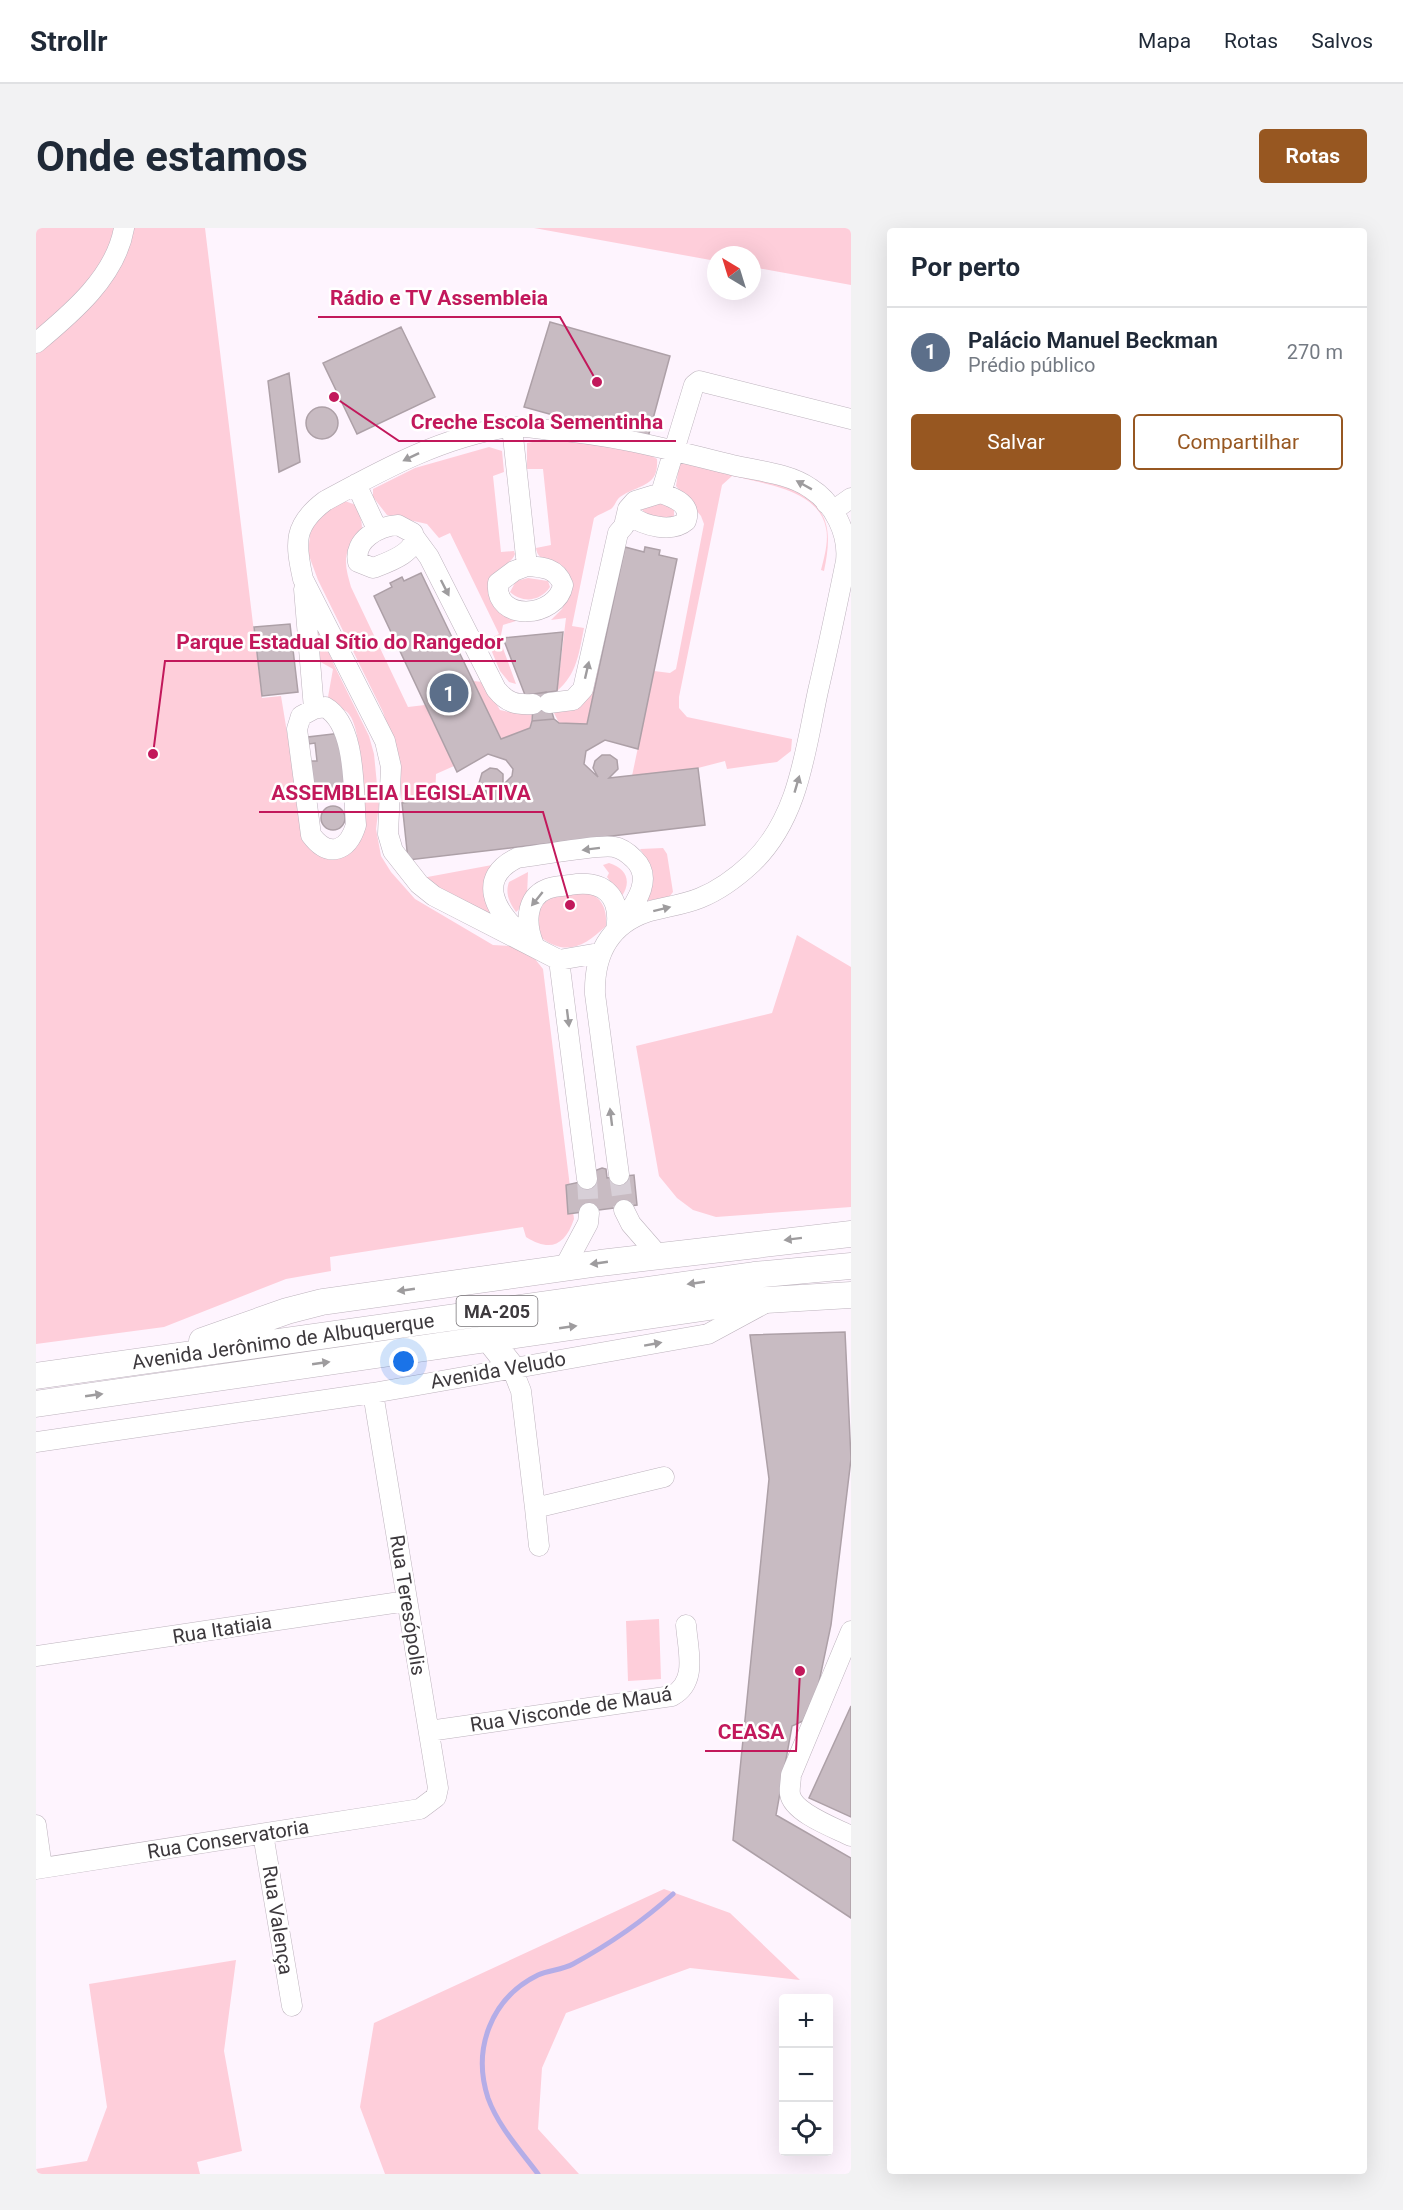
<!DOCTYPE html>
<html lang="pt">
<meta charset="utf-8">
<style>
body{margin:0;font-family:Roboto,sans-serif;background:#f2f2f3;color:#1f2937}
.controls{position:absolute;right:18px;bottom:18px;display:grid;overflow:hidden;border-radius:6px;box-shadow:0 6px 24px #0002}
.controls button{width:54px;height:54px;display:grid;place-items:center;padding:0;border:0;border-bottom:2px solid #e0e1e3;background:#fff;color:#1f2937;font:30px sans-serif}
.compass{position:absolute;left:671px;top:18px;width:54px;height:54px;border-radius:50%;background:#fff;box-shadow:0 6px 24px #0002;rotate:322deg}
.you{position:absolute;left:368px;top:1134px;width:21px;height:21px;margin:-15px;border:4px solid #fff;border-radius:50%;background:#1a73e8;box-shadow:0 0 0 9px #1a73e833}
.badge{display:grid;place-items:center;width:39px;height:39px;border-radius:50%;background:#975721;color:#fff;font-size:20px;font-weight:700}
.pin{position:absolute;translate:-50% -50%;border:3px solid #fff;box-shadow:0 2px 6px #0006}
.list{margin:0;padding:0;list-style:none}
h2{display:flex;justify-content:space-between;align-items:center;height:78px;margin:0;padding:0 24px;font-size:26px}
h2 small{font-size:20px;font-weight:400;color:#747a83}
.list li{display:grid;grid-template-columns:39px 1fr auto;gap:18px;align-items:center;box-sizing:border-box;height:90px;padding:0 24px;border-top:2px solid #e0e1e3}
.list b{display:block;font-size:22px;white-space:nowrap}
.list p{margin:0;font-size:20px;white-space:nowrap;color:#747a83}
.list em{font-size:20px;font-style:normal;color:#747a83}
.actions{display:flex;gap:12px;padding:18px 24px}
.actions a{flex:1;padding:14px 0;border:2px solid #975721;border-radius:6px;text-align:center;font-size:21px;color:#975721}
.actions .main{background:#975721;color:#fff}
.icon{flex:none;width:33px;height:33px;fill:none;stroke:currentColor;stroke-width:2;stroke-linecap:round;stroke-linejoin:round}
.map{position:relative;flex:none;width:815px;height:1946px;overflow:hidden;border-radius:6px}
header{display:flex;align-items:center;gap:36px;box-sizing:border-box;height:84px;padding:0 30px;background:#fff;border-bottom:2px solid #e0e1e3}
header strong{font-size:28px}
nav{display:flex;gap:33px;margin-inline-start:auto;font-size:21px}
.intro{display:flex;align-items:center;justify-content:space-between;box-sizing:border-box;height:144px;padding:0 36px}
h1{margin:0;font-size:42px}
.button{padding:15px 27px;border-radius:6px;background:#975721;color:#fff;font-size:21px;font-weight:700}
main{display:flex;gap:36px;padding:0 36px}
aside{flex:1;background:#fff;border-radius:6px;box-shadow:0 6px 24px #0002}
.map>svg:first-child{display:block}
.green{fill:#feceda}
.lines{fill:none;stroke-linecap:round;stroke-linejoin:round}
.stream{stroke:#b4ade7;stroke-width:5}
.building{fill:#c8bbc2;stroke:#ada0a7;stroke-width:1.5}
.minor-tunnel{stroke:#d7cfd7;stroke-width:20;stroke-dasharray:20 10;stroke-linecap:butt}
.minor-casing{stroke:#bdb3bd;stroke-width:21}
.major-casing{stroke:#bdb3bd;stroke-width:27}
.minor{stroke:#fff;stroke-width:20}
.major{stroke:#fff;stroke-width:26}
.oneway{fill:#9e9c9e}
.labels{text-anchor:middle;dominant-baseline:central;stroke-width:5;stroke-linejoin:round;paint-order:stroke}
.shield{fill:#fff;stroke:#777477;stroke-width:1.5}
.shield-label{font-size:18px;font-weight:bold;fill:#3d393d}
.street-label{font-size:20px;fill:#3d393d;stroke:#fff}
.leader{fill:none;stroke:#c2185b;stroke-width:2}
.callout-dot{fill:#c2185b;stroke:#fff;stroke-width:2}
.callout-label{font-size:21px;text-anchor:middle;font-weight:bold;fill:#c2185b;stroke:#fff;stroke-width:5;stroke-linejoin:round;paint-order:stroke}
</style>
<header>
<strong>Strollr</strong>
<nav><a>Mapa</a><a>Rotas</a><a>Salvos</a></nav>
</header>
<div class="intro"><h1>Onde estamos</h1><a class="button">Rotas</a></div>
<main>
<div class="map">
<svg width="815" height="1946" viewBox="0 0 815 1946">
<rect width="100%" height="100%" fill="#fef4fe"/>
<path class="green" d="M0,0H169L226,470L245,468L267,601L277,623L293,630L327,596C325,573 328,499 311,484C305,479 298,476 292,469L297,441L281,432L274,380L298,437L333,508L338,526L343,577L340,601L345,628L355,644L379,671L457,717L475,718L499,731L507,741L538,991C529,1018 514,1024 490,1009L487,999L294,1029L295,1043L250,1051L128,1099L0,1116Z
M498,0H815V57L716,39V27H680V33Z
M507,212L574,217L616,228L621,231C623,260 602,256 584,269C580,272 579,278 575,281C570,284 563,286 558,290L536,398L548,400C543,425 541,446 521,463L530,390L515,392L526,381L537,355C535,351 533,345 530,342C520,332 502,336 500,320L515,317L507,241H491V215Z
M453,219L466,223L468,244L457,248L465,324L478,323L479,326C475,337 461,339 456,350C445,372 466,386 483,392L467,397L464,412L480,456L473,454L464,443L451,412L463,406L414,305L403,310L391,296L351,287L337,269V261L379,240Z
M647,234L752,257C793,279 797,300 788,343L785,342C788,330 793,313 790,300C783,263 732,257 702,249L696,248L686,257L643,469V480L651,489L756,511L755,523L741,534L691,541L689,533L662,540L596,548L618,443L634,445L640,441L668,296L665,288L640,258L643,237Z
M306,272L320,277C334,312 320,300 311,325C308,336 312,348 315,359L372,479L389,477L418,538L400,546L399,571L366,575L361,525L347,484L282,352L272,325L275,298L294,276Z
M619,273L630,276L638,282V288L633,292C623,290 609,290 605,279Z
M492,350L512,353L514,359C504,374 486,375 474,364L480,353Z
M564,436L551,496L523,495L515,479Z
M437,453L447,454L464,482L473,484L497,481L494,500L465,511Z
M627,620L631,626L637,664L633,669L610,673L613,635L604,621Z
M573,635C590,640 596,653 586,668L571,649L573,645L567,637Z
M456,637C441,661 452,679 466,700L386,650Z
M492,644L491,668L494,672L480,684C473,674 469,665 473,654Z
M551,664C567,670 571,682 570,698C548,719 529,729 503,708C496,667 518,668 551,664Z
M761,707L815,739V979L680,989L657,982L641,970L623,948L600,818L736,785Z
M623,1391L625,1451L592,1453L590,1393Z
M628,1661L694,1685L764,1752L654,1740L530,1785L506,1840L502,1901L543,1946H349L324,1879L338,1795Z
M200,1732L188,1823L206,1923L161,1934L164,1946H0V1941L51,1933L71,1879L53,1756Z"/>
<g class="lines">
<path class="stream" d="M502,1946C484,1922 462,1898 452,1870C436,1821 455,1770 502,1747C513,1742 526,1742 537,1736C572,1717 607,1693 637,1666"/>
</g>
<path class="building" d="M514,94L634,128L611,213L488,179Z
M365,99L399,169L321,206L287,135Z
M253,145L264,234L243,244L232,153Z
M270 195a16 16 0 1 1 32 0a16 16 0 1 1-32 0Z
M589,319L608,324L609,319L624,322L623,327L641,331L602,521L569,512L550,523L548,536L562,549L557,540L559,533L566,527H574L581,532L582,541L573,550L662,540L669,597L372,632L366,575L451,565L443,555L446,545L454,540L461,541L467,546V557L476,548L477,541L470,532L452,526L421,544L338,368L356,359L354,355L366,349L368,353L385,345L465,511L494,500L496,493L518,491L523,495L551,496Z
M254,396L262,464L226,468L218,399Z
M527,404L521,463L489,467L467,410Z
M510,464L518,491L496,493L498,466Z
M305,505L311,564L278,567L274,533H281L279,515L273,516L272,509Z
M285 590a12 12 0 1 1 24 0a12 12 0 1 1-24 0Z
M566,940L570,941L571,950L598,947L601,977L532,986L530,957L558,951V943Z
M809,1104L815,1231L795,1397L782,1459L767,1493L756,1498L740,1587L815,1630V1690L697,1612L733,1251L714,1107Z
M815,1478V1589L773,1570Z"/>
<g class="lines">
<path class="minor-tunnel" d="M583,947L588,982
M551,951L553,985"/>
<g class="minor-casing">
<path id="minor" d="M0,115C36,85 80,48 88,0
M476,199L491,338
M320,256L341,301
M625,265L658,157L663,153L815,191
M625,265C638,270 656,276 650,293C636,305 608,298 595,288L592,281L599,273Z
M790,275L798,282L815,270
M362,297L377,305C384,324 350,335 337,340L322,334C317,312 343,298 362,297Z
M379,310L393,329L460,461C471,475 480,477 497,476
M491,338C507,339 521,340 527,357C521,390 458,395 462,355L478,343Z
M268,361L278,481
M513,475L537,472L547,461L582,305L588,298L592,281
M289,479C321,497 317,564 320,597C312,623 293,631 275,607L261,501L265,488L278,481Z
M485,706C459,683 440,650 481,630C500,628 563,616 578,619C585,620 593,626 598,631C619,651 598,677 585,696
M498,717C490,699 488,670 511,661C517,658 527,658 534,657C568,651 586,668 580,703
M563,725L523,732L398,668L383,656L357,623L352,606L355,539L349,513L267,351C259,315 257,297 289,273C348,241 406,209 473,199C486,197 501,201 514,202C576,206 635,222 696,237C721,243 753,245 774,260C798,275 813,306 810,333C801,377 792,420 782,463C769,523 763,590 716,635C701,649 684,662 664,670C647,677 628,679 611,684C572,697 558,728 559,766L583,947
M523,732L551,951
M588,982L595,996L622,1027
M528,1040L552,995L553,985
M476,1140L485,1163L499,1280
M0,1214L337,1165L672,1106L733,1073
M503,1318L499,1280L628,1249
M815,1403L755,1547C755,1553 753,1561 754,1566C757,1585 799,1600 815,1608
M0,1428L371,1373
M393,1503L636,1468C662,1454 652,1423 650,1397
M0,1597L6,1640
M227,1606L256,1778
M0,1641L384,1581L400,1569L402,1560L337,1165"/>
</g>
<g class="major-casing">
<path id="major" d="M453,1111L476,1140
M166,1113L251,1083L286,1074L564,1035L815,1006
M0,1148L718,1047L815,1038
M0,1176L715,1073L815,1067"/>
</g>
<use href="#minor" class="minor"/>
<use href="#major" class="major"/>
</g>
<defs><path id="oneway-solid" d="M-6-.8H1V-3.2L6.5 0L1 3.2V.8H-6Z" transform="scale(1.5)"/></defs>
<g class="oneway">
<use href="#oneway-solid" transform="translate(375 229) rotate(154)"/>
<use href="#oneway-solid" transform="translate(768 257) rotate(-151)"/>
<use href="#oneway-solid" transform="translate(409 360) rotate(63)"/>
<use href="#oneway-solid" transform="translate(551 442) rotate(-77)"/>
<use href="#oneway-solid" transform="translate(761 556) rotate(-74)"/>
<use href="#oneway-solid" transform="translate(555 621) rotate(173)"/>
<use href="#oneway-solid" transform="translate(501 671) rotate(129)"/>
<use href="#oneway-solid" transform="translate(626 681) rotate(-14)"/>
<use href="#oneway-solid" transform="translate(532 790) rotate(83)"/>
<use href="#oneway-solid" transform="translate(575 889) rotate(-97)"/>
<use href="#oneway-solid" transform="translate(757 1011) rotate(173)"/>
<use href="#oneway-solid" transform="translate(563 1035) rotate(172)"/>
<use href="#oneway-solid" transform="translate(660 1055) rotate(172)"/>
<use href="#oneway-solid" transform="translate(370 1062) rotate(172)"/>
<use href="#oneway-solid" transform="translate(532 1099) rotate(-8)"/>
<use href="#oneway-solid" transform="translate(617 1116) rotate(-10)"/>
<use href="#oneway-solid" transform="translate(285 1135) rotate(-8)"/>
<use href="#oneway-solid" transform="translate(58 1167) rotate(-8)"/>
</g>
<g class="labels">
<rect class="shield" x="420.5" y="1068" width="81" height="30" rx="4.5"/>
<g class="shield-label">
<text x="461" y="1083">MA-205</text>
</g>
<g class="street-label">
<text transform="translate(247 1113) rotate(-8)">Avenida Jerônimo de Albuquerque</text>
<text transform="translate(462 1142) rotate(-10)">Avenida Veludo</text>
<text transform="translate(372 1377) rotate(81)">Rua Teresópolis</text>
<text transform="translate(186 1401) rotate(-9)">Rua Itatiaia</text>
<text transform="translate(535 1481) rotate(-9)">Rua Visconde de Mauá</text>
<text transform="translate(192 1611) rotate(-9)">Rua Conservatoria</text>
<text transform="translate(242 1692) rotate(81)">Rua Valença</text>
</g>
</g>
<path class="leader" d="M561 154L524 89H282M298 169L363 213H640M117 526L129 433H480M534 677L507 584H223M764 1443L760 1523H669"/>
<g class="callout-dot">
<circle cx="561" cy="154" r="6"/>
<circle cx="298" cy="169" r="6"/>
<circle cx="117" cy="526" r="6"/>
<circle cx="534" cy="677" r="6"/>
<circle cx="764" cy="1443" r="6"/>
</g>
<g class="callout-label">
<text x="403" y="77">Rádio e TV Assembleia</text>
<text x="501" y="201">Creche Escola Sementinha</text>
<text x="304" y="421">Parque Estadual Sítio do Rangedor</text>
<text x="365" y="572">ASSEMBLEIA LEGISLATIVA</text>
<text x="715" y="1511">CEASA</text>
</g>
</svg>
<div class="controls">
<button>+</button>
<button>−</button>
<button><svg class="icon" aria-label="locate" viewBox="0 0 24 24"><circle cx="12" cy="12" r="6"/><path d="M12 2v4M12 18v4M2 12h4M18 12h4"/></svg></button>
</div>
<svg class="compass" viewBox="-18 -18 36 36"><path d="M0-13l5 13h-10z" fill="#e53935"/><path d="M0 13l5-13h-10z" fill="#747a83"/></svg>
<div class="you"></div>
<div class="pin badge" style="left:413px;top:465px;background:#5c6f8a">1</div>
</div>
<aside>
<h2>Por perto<small></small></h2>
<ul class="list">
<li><span class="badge" style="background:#5c6f8a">1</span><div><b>Palácio Manuel Beckman</b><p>Prédio público</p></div><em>270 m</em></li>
</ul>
<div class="actions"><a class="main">Salvar</a><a>Compartilhar</a></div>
</aside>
</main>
